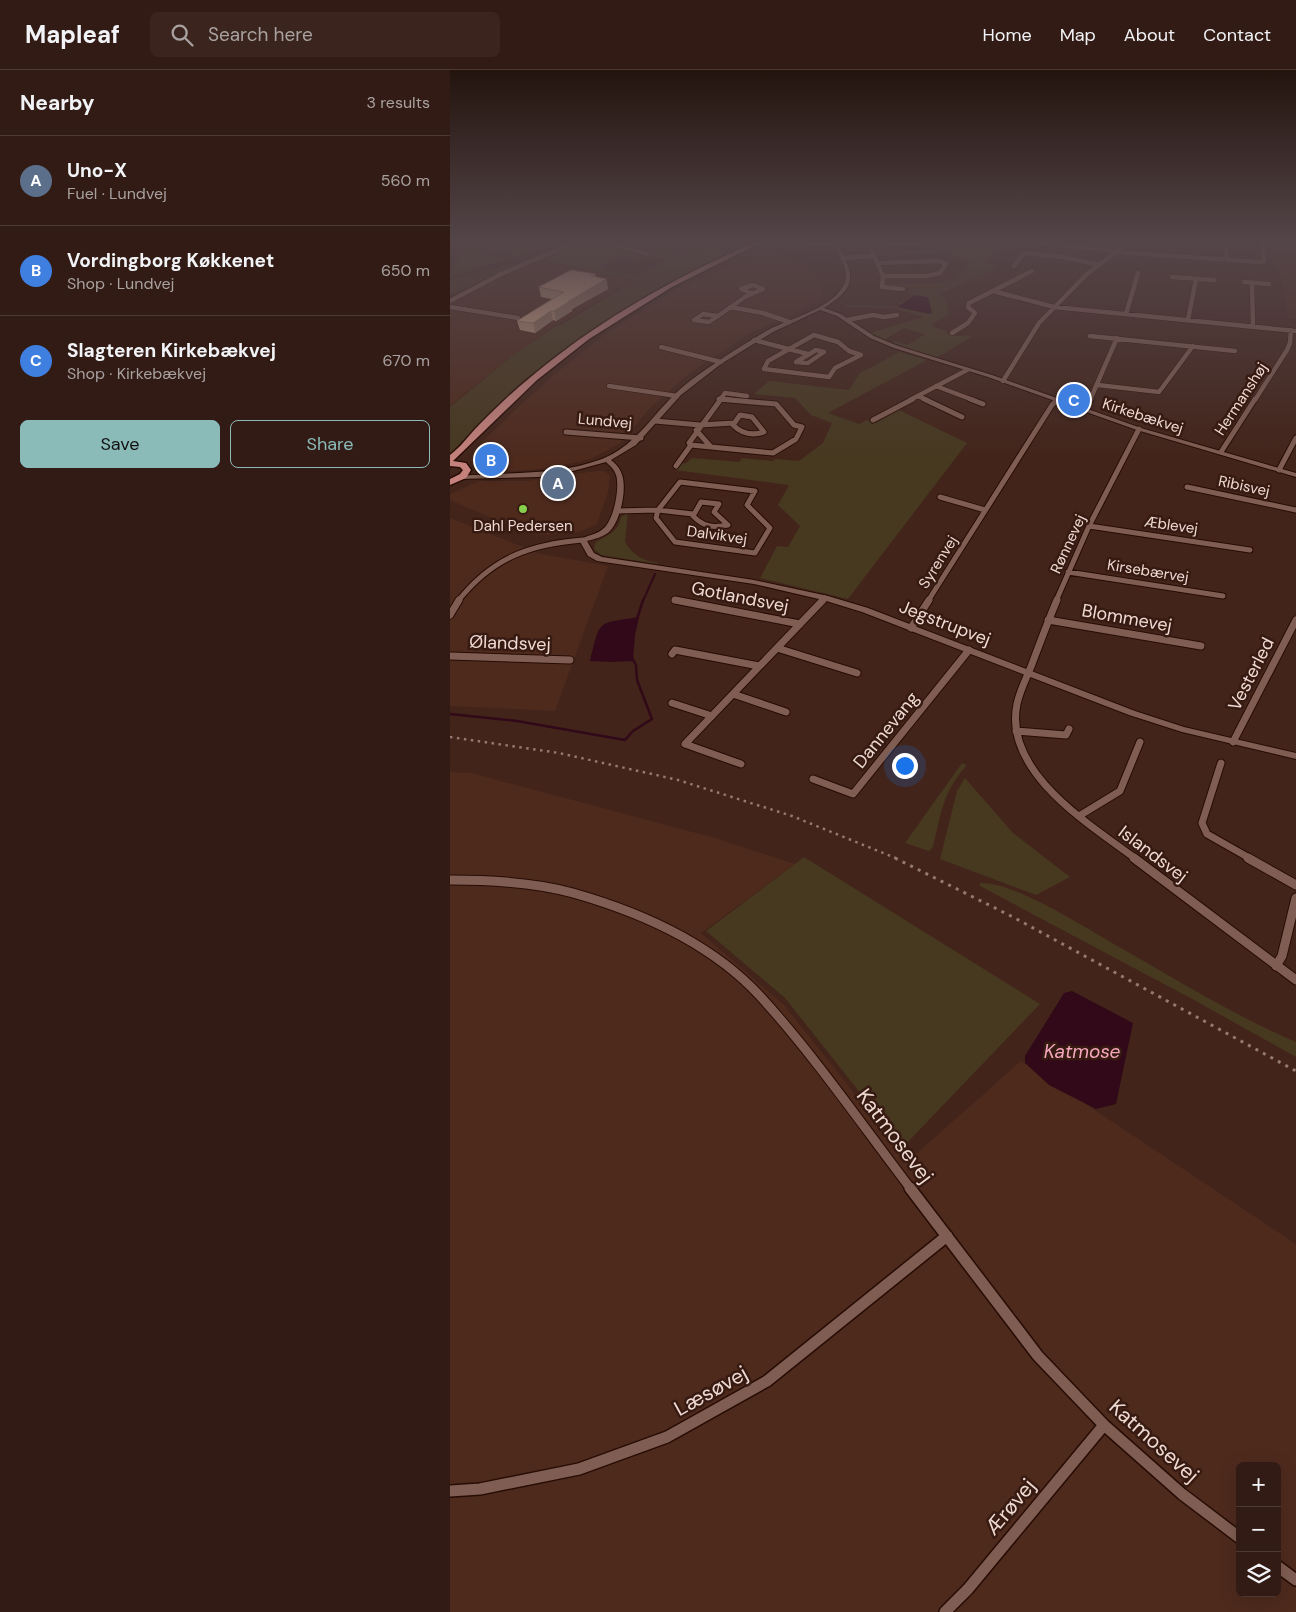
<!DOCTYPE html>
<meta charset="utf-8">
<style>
body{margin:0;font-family:"DM Sans",sans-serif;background:#3a241d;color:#f1f3f6}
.controls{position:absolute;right:15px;bottom:15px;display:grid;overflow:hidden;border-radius:8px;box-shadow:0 5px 20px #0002}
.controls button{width:45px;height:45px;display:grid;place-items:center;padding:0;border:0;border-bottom:1px solid #4d3934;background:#321b14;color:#f1f3f6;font:25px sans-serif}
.you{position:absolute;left:454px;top:695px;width:18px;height:18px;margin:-12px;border:4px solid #fff;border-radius:50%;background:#1a73e8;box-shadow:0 0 0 8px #1a73e833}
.badge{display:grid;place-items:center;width:32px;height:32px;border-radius:50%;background:#8bbbb9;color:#fff;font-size:16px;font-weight:700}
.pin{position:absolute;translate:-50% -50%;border:2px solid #fff;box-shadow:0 1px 5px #0006}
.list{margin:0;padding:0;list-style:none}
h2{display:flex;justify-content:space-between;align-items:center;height:65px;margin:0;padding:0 20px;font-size:21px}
h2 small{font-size:16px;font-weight:400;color:#a8a1a0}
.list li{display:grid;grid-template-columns:32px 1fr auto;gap:15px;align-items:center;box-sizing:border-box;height:90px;padding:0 20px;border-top:1px solid #4d3934}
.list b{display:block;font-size:19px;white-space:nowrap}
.list p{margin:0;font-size:16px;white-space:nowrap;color:#a8a1a0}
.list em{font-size:16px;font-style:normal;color:#a8a1a0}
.actions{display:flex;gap:10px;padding:15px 20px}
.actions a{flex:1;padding:11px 0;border:1px solid #8bbbb9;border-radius:8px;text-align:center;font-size:18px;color:#8bbbb9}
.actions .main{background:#8bbbb9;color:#111}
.icon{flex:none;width:28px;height:28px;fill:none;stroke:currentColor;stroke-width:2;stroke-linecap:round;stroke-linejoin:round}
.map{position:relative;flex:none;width:846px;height:1542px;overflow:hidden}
header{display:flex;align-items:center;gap:30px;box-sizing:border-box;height:70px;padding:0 25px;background:#321b14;border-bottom:1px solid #4d3934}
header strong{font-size:24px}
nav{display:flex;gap:28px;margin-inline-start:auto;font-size:18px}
.search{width:350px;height:45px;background:#3a241d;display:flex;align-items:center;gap:12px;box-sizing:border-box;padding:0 18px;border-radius:8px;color:#a8a1a0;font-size:19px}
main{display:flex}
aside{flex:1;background:#321b14}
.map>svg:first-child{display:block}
.built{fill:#4e2a1d;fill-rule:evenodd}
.green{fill:#473820}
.water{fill:#310918}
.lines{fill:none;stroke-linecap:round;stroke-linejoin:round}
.stream-far1{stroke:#310918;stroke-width:2}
.stream{stroke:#310918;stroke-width:2.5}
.minor-far4-casing{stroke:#270c04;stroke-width:5.5}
.minor-far3-casing{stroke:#270c04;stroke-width:7}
.minor-far2-casing{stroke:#270c04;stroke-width:9}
.minor-far1-casing{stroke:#270c04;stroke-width:11}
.minor-casing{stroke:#270c04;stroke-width:14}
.tertiary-casing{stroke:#270c04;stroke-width:2}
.primary-casing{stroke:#270c04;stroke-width:3}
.minor-far4{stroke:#7f5d52;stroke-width:4.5}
.minor-far3{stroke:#7f5d52;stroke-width:5}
.minor-far2{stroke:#7f5d52;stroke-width:7}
.minor-far1{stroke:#7f5d52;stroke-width:9}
.minor{stroke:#7f5d52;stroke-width:11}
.tertiary{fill:#7f5d52;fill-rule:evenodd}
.primary{fill:#c5827d;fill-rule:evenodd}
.rail-far1{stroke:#937a72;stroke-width:2.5;stroke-dasharray:2.5 4.5;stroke-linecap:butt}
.rail{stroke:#937a72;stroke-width:3;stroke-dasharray:3 5.5;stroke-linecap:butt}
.wall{fill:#bd987d}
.shaded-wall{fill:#9a7c66}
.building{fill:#dcb191;stroke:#9a7c66}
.poi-dot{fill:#85cf4c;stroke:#371a11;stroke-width:2}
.labels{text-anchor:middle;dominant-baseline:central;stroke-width:5;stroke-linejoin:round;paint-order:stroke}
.far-street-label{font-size:15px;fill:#eedad3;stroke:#371a11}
.far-poi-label{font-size:15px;fill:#eedad3;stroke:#371a11}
.street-label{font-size:18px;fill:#eedad3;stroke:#371a11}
.water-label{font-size:19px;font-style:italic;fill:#f5a7bd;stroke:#371a11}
.near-street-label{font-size:21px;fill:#eedad3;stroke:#371a11}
</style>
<header>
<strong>Mapleaf</strong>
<div class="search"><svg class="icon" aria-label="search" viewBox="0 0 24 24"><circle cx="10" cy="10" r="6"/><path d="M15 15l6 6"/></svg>Search here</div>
<nav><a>Home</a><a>Map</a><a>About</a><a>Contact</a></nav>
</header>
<main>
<aside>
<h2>Nearby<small>3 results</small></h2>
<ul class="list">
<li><span class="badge" style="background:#5c6f8a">A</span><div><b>Uno-X</b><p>Fuel · Lundvej</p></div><em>560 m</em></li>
<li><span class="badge" style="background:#3f7fe0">B</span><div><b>Vordingborg Køkkenet</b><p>Shop · Lundvej</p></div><em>650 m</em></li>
<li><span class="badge" style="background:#3f7fe0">C</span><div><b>Slagteren Kirkebækvej</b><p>Shop · Kirkebækvej</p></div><em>670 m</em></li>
</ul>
<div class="actions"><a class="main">Save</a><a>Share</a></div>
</aside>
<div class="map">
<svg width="846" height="1542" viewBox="0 0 846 1542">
<rect width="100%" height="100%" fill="#42241a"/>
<path class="built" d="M818,173H846V249L838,248L832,206L824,195L821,179Z
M318,179L350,192L365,206L374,226L354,239L301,263L240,303L200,338L169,374L141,389L101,398L65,401L29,398L21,391L23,381L66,339L105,304L154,265L225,220Z
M87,190L183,210L109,254H107L62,286L0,336V234L48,207Z
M146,401H154L160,405L158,422L147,454L130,462L95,465L79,464L0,430V424L29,411H77Z
M0,448L91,484L158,496L105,641L0,636Z
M0,702L21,703L265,768L345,794L251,863L334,935L458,1091L571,991L846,1174V1542H0ZM790,1396H827V1523H790Z"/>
<path class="green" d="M4,173H105L69,187Z
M133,173H153L170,177L166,179L192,187L193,189L191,190L172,185L148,197L184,207L218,190L196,186L210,180L234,184L265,173H301L214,215L156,250L86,302L24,359L0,387V337L62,286L107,255H111L185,210L91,190Z
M508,173H556L535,193L548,196V197L488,225L494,227L499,244L483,254V257L497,261L496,263C504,269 514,264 523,266L486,288L442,273L445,271L457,275L475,264L454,258L434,270L420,263L474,247L442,238L396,237L395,235L446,236L463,224L457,222L462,218L435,214H481L507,209L521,191L491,183L427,185L425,183L500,178Z
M15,180L60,189L0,206V199Z
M70,192L5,223H0V210Z
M450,282L477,290L378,343L409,354L417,350L426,353L449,340L517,373L398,529L310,508L327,476L338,477L350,456L328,435L339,415L225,400L229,394L236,393L242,388L289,392L292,388L323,391L325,389L349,391L373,373L382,353L361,345L345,328L304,324L319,311L399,320L410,303Z
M178,443L175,472C184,486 192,490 208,493L207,494L151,485L144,479L145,473C157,465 169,462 171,447Z
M512,693L517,695C493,721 491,744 483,777L479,781L455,773Z
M515,708L563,763L620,807L586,825L490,789L507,721Z
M354,787L590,934L453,1077L335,928L256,861Z
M530,813C563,811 634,857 664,874C724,908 783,945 846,972V987L744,930L530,816Z"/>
<path class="water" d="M464,225L478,227L482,243L479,244L447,237Z
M189,547L185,565L183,591L161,592L140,591C151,548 146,554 189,547Z
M622,921L683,953L666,1034L646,1039L599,1015L575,993V986L614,923Z"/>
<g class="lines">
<path class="stream-far1" d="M193,531L205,504"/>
<path class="stream" d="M187,549L193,530
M182,588L186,595
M0,644L67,651L175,670L183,661L202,649L187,610L186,596"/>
<g class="minor-far4-casing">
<path id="minor-far4" d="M159,173L197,184
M418,173L433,206L432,217L453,219
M590,173L666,181
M775,173L777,190
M419,175L479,173
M665,182L810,192L814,191L812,173
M392,188L425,186
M428,193L489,191L496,194L490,203L477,206H433
M564,196L574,183L613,187L649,195
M722,207L764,210
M794,212L819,214
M802,213L803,257
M543,221L604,237L846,261
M301,223L291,219L303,215L313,219
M0,231L51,204L124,173
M0,237L68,248
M280,237L313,243L339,252
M253,244L268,246L259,252L244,250Z
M676,244L688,203
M268,246L295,227L313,219
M397,250L423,245L434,247L447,245
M738,250L746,209
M502,263L518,253L525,243L518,237L519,233L582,201
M364,265L388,272L399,281L411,285L385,298L379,307L314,299L318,291Z
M640,266L785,281
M304,270L358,284
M211,277L271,292
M366,280L374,282L358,293L346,292Z
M553,311L589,253L636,205L677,173
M648,315L709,322L743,276
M159,316L227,326
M486,316L523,330
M468,326L477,330
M269,329L282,330
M270,330L275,323L297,326
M460,330L517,300
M640,330L667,268
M805,330L837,280L840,273L841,260"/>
</g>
<g class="minor-far3-casing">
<path id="minor-far3" d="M474,329L512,347
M520,329L533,334
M634,340L641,329
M290,345L302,347L314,362C302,366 292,364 283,355Z
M423,350L463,329
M205,351L250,355L284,353
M246,360L261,377L323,383L346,369L352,357L344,355L326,334L269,329
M116,362L191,368
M261,377L241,375L239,373L271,329
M771,382L805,329
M226,396L241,375
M829,400L846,368
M230,412L305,421L297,435L320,458L305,483L225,472L206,448L208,440Z
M737,417L846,440
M490,427L535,440
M251,432L269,434L264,442L278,455C263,458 254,457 243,446Z
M166,441L208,440L243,444
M639,456L800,480
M618,502L773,526
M225,530L233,531
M8,531C42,488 80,474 133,470
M372,531L375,528
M478,531L602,335L607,330
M606,531L639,456L689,359"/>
</g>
<g class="minor-far2-casing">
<path id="minor-far2" d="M225,530L350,554
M607,530C598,551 590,573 582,594C577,607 570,620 567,634C553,702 639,754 686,789
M0,545L9,530
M598,550L751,576
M461,558L479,530
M327,578L407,603
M222,584L225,580L309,596
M0,586L120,590
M283,624L336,642
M222,633L262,646
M566,661L616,665L619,659
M783,672L846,550
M771,693L752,753L757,764L801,789
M291,694L235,674L373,530
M363,709L403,724L519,580
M629,746L670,721L690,672"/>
</g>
<g class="minor-far1-casing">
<path id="minor-far1" d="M684,788L846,910
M798,788L846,815
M0,810C41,810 84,812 123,823C190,842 262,874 310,926C364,985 412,1055 461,1119
M826,896L832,886L846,828"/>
</g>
<g class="minor-casing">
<path id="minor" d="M460,1118L588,1286L654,1355L732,1424L790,1468
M0,1421L30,1419L129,1399L217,1367L317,1311L497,1166
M827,1496L846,1510
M495,1542L518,1519L654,1355"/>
</g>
<g class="tertiary-casing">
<path id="tertiary" d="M342,173H387C404,205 409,216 374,238L391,244L424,266L448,276L542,305L691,358L846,403V407L687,360L538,307L444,278L420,268L387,246L370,240L323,262L271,294L231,325L186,375L161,390C165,393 169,397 171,402C178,416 171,451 159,462C153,467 145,469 137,471L144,483L152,487L304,510L378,526L418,538L685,641L734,657L846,683V689L732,662L679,645L412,542L373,530L304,514L147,491L138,486L129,470C137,465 147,465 154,458C164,449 170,417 166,405C164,399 160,396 156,392L123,401L89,407L8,409V407L10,406C58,402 106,406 152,389C182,377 198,352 219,330C233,315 250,303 267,292C283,281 301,270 318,260C341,248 377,240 392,218C402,204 390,188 384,176H363L344,174Z"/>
</g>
<g class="primary-casing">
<path id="primary" d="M303,173H310L222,217L139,269L87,310L3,391L16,393L21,400L16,408L0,415V409L10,404L13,400L10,397L0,396V385C11,377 19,365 29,355C46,338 63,321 82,306C149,250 224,208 303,173Z"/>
</g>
<use href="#minor-far4" class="minor-far4"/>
<use href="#minor-far3" class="minor-far3"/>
<use href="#minor-far2" class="minor-far2"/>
<use href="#minor-far1" class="minor-far1"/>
<use href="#minor" class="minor"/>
<use href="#tertiary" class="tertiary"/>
<use href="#primary" class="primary"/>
<path class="rail-far1" d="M0,667L109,683L228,710L342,746L448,789"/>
<path class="rail" d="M445,788L563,847L846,1001"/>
</g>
<path class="wall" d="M145,204L146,207L156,209L158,219L122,239V241L106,251L103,250L85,263L70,260L67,251L102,229L91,227L89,217Z"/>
<path class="shaded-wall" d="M156,209L158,219L122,239V241L106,251L104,241L119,231Z
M101,241L103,250L85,263L83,253Z"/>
<path class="building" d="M121,200L145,204L141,206L156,209L119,231H120L104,241H101L83,253L67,251L114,222L89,217Z"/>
<linearGradient id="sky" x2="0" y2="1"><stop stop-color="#24140e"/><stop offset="0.44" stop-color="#544549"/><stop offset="1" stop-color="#544549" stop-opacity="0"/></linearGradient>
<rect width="846" height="389" fill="url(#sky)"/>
<circle class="poi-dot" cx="73" cy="439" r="5"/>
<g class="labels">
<g class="far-street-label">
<text transform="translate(791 329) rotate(-57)">Hermanshøj</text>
<text transform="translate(693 346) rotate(18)">Kirkebækvej</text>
<text transform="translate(155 351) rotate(5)">Lundvej</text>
<text transform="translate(794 416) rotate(12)">Ribisvej</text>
<text transform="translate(721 455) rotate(8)">Æblevej</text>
<text transform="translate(267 465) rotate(8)">Dalvikvej</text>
<text transform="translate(618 474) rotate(-65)">Rønnevej</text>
<text transform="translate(488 492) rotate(-58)">Syrenvej</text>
<text transform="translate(698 501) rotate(9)">Kirsebærvej</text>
</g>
<g class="far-poi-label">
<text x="73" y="456">Dahl Pedersen</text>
</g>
<g class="street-label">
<text transform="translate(290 527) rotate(11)">Gotlandsvej</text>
<text transform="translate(677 548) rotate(10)">Blommevej</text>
<text transform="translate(495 553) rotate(21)">Jegstrupvej</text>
<text transform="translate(60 573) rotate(2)">Ølandsvej</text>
<text transform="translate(801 604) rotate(-63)">Vesterled</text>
<text transform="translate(436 660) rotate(-51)">Dannevang</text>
<text transform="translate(703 784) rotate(37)">Islandsvej</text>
</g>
<g class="water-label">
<text x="632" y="981">Katmose</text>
</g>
<g class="near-street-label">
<text transform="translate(445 1066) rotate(53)">Katmosevej</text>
<text transform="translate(261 1321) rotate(-29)">Læsøvej</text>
<text transform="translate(704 1371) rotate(42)">Katmosevej</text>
<text transform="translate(560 1437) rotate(-50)">Ærøvej</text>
</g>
</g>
</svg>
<div class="controls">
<button>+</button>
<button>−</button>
<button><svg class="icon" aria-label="layers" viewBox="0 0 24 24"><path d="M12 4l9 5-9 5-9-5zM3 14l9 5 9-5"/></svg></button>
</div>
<div class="you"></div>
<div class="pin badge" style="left:108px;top:413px;background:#5c6f8a">A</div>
<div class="pin badge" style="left:41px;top:390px;background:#3f7fe0">B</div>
<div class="pin badge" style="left:624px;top:330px;background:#3f7fe0">C</div>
</div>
</main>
